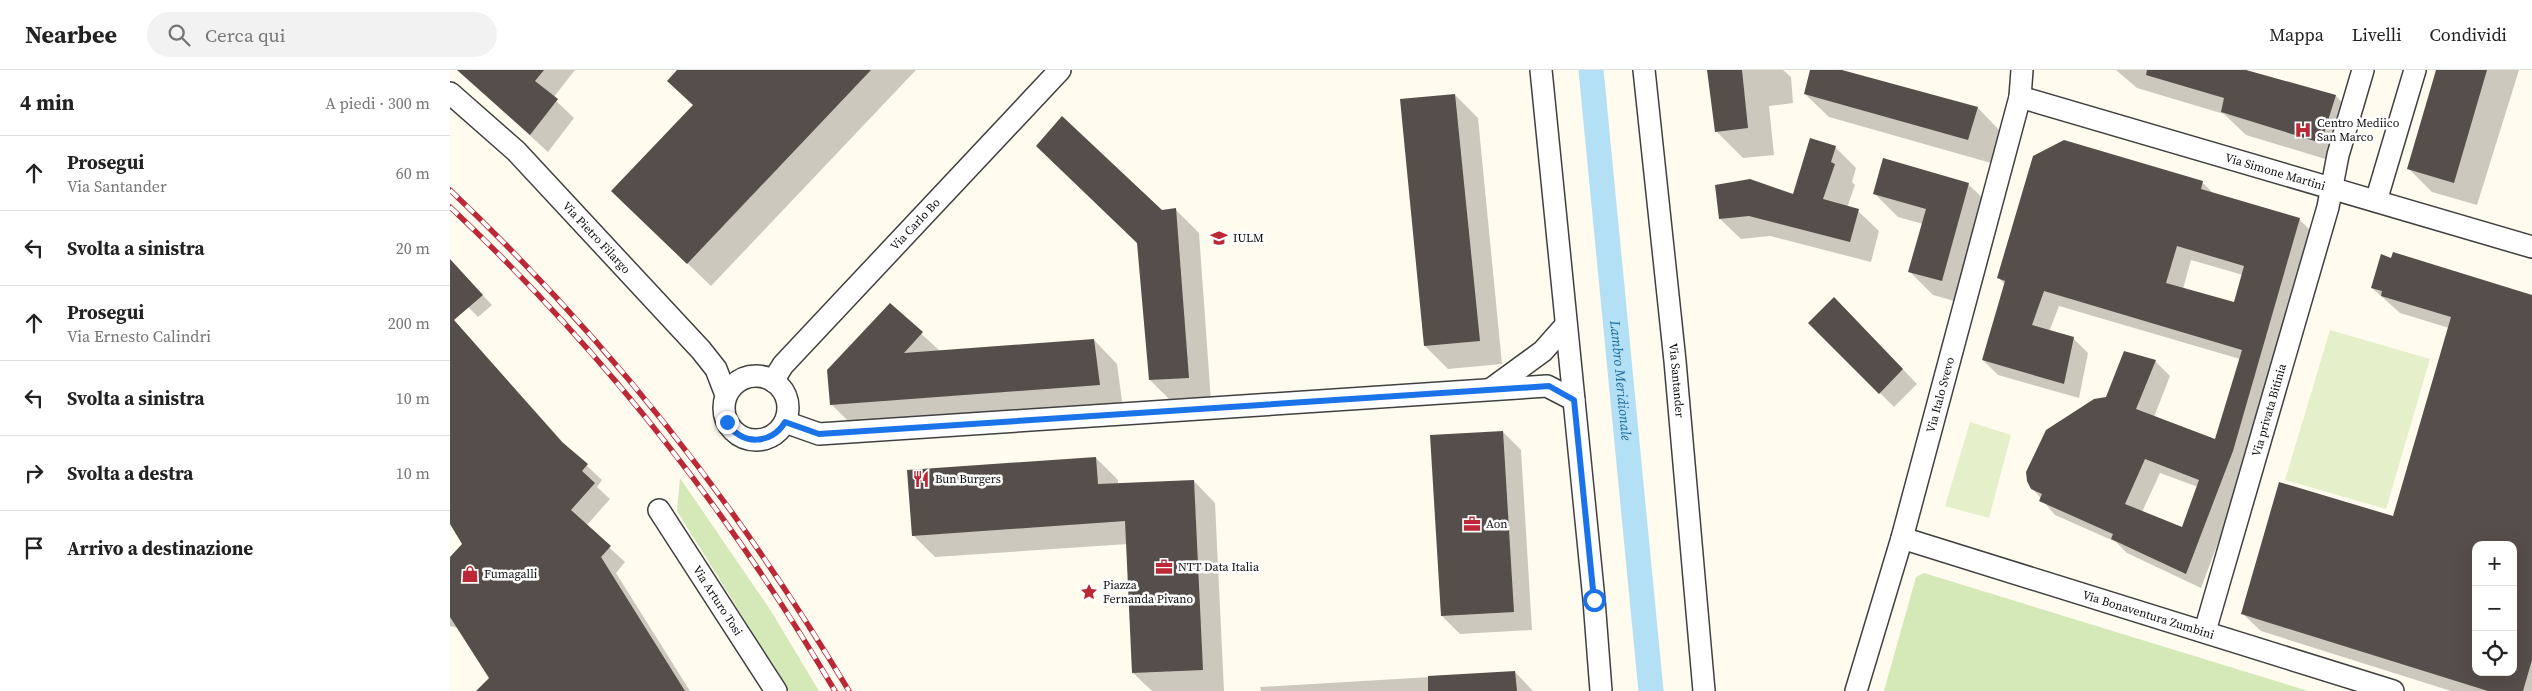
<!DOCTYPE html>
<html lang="it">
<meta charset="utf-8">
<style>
body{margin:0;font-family:"Source Serif 4",serif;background:#f2f2f2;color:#222}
.controls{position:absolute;right:15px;bottom:15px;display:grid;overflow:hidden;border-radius:10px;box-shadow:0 5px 20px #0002}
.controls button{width:45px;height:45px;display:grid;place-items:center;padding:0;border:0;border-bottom:1px solid #e0e0e0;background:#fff;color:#222;font:25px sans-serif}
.stop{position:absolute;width:15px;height:15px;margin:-11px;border:4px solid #1a73e8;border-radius:50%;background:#fff}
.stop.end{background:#1a73e8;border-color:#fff;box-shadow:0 1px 5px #0008}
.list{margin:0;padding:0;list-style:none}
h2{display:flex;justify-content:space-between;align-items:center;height:65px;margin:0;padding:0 20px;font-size:21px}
h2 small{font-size:16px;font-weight:400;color:#767676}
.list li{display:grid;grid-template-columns:32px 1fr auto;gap:15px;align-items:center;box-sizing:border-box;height:75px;padding:0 20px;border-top:1px solid #e0e0e0}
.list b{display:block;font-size:19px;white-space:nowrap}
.list p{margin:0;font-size:16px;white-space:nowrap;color:#767676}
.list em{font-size:16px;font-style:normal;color:#767676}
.icon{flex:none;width:28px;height:28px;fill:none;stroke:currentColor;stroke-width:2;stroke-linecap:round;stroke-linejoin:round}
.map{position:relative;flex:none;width:2082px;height:621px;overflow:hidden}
header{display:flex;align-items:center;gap:30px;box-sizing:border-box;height:70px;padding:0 25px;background:#fff;border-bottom:1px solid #e0e0e0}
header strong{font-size:24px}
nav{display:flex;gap:28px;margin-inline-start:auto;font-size:18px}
.search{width:350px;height:45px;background:#f2f2f2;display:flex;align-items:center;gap:12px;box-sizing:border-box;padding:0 18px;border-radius:28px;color:#767676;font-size:19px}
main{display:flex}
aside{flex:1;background:#fff}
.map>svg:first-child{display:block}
.green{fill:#d4e8b8}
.pitch{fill:#e5f0ca}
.shadow{fill:#0003;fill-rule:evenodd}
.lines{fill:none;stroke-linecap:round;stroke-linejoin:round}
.canal{stroke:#b4e0f5;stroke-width:25}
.building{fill:#564e4a;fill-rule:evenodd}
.street-casing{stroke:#404040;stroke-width:24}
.street{stroke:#fff;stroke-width:21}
.rail-casing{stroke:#bb2837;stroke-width:5.5}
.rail{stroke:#fff;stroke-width:4;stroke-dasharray:11;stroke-linecap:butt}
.route{stroke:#1a73e8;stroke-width:6}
.labels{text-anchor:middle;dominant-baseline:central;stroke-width:5;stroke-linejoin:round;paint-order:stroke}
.poi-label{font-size:12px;fill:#0d0d0d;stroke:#fff;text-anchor:start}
.street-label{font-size:12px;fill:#0d0d0d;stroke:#fff}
.water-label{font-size:14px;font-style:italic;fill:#196a9d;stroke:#fff}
</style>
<header>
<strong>Nearbee</strong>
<div class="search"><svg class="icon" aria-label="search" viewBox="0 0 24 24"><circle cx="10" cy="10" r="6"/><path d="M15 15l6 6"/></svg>Cerca qui</div>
<nav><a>Mappa</a><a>Livelli</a><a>Condividi</a></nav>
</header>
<main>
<aside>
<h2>4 min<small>A piedi · 300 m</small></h2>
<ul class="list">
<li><svg class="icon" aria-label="ahead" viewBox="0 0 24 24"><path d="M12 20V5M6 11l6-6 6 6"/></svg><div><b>Prosegui</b><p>Via Santander</p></div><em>60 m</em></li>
<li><svg class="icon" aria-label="left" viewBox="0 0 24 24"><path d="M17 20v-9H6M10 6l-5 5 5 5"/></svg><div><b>Svolta a sinistra</b></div><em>20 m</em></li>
<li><svg class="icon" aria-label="ahead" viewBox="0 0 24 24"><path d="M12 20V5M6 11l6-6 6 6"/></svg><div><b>Prosegui</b><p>Via Ernesto Calindri</p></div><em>200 m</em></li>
<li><svg class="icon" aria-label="left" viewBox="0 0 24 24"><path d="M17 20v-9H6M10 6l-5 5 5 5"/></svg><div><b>Svolta a sinistra</b></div><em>10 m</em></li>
<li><svg class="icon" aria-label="right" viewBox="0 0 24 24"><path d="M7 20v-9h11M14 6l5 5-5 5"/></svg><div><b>Svolta a destra</b></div><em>10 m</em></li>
<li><svg class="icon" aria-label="arrive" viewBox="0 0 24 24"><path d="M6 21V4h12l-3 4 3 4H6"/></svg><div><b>Arrivo a destinazione</b></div></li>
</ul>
</aside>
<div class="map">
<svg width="2082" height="621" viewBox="0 0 2082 621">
<rect width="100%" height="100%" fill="#fffbee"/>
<path class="green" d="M230,408L321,541L369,621H339L227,441Z
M1474,503L1858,621H1434L1466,507Z"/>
<path class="pitch" d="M1880,260L1980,289L1936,439L1835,410Z
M1520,352L1561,365L1539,448L1495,436Z"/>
<path class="shadow" d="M8,0H125L103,28L124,48L98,82Z
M229,0H466L261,216L186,144L244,36Z
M1258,0H1333L1341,7L1343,33L1319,36L1324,85L1293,88L1266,61Z
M1362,0H1387L1528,38L1551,62L1541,93L1379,47L1355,24Z
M1666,0H1795L1886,26L1909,50L1895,95L1796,65L1774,44L1687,18Z
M1987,0H2069L2027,135L1982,122L1958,98Z
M1005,25L1028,48L1052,294L998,299L975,276Z
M1385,77L1406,98L1402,112L1405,115L1397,138L1408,141L1429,161L1421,192L1320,166L1291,169L1270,149L1344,125Z
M1752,112L1764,124L1849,149L1864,164L1797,396L1751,518L1677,483L1666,472L1605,445L1582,418L1657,328L1705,291L1720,306L1704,347L1766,371L1790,289L1609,236L1599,262L1623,268L1638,283L1629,328L1548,305L1533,290L1555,215L1549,208ZM1741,190L1793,205L1785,234L1733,219ZM1710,403L1748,417L1733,458L1692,442Z
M1518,114L1542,137L1515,234L1483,225L1460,202L1473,154L1448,147L1424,123Z
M726,140L749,163L761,331L723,333L700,310L711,141Z
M0,195L12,203L42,235L28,247L0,218Z
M1922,218L2082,226V621H2001L1811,561L1793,544L1944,447L1999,258L1950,243ZM2026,475H2063V602H2026Z
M440,235L490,281L644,270L667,294L673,338L405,358L381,334Z
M1398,242L1467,314L1444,337L1360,253Z
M0,247L119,379L152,410L147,417L160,429L136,456L175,492L166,503L240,621H28L40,608L8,558L0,556V488L14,474L0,452Z
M1053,362L1071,380L1082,560L1010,564L992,546Z
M646,388L668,410V415L744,411L765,433L774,621H702L683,603L678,474L485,487L463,465Z
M1065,602L1083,621H811L810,617Z"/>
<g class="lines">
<path class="canal" id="s1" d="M1141,0L1201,621"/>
</g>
<path class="building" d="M7,0H94L85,11L108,29L80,65Z
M227,0H421L237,194L161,121L243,35L217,11Z
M1257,0H1292L1298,58L1265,62Z
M1360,0H1392L1528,37L1518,70L1354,24Z
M1697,0H1796L1886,25L1871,73L1771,42L1774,28L1696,5Z
M1986,0H2037L2004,113L1957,99Z
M1005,24L1030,271L974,276L950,29Z
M612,46L712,140L726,138L739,308L699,310L687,173L586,76Z
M1360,68L1386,76L1381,92L1385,94L1373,129L1409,139L1400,172L1299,146L1269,149L1265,115L1300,109L1343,124Z
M1614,70L1753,111L1751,119L1850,148L1783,381L1736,504L1661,469L1663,464L1589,431L1592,424L1581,419L1577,411L1576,402L1596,360L1644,329L1656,327L1674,281L1706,290L1686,339L1765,369L1792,280L1594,221L1582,255L1624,267L1614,314L1532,290L1555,211L1547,208L1583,86ZM1727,176L1794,196L1784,232L1716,213ZM1695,389L1749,410L1732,457L1675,434Z
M1433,88L1519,113L1492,211L1458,202L1476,139L1423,124Z
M1943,182L2082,225V590L2073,621H2038L1791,544L1829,412L1943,446L2001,247L1931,226L1932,221L1921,218L1931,184L1941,188ZM2026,475H2063V602H2026Z
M0,189L33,225L4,250L112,372L138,394L132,401L145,413L121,440L161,476L151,487L235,621H26L39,608L0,547V487L12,474L0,454Z
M1384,227L1453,299L1429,324L1358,253Z
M440,233L473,262L454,283L644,269L650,315L380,335L377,300Z
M1053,361L1064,542L991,546L980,365Z
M646,387L648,414L744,410L753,600L682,603L675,451L462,466L457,400Z
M1065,601L1067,621H978V606Z"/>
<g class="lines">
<g class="street-casing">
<g id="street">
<path d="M1091,0L1144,530L1151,621"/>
<path id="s2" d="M1194,0L1225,291L1254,621"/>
<path id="s3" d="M0,23L66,81L251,280L266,299L276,325"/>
<path id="s4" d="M1570,27L2082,177"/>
<path d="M1926,131L1965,0"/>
<circle cx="306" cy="338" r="32"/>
<path id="s5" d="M323,311L333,295L610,0"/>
<path d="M1041,319L1093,281L1116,255"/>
<path d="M335,352L369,364L1097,316L1124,330"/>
<path id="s6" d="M209,440L326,621"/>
<path id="s7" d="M1452,468L1943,621"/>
<path id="s8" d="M1755,561L1878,137L1888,85L1913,0"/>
<path id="s9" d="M1406,621L1452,468L1570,27L1572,0"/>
</g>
</g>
<use href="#street" class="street"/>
<g class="rail-casing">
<path id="rail" d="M0,120C161,273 285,431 399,621
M0,137C151,279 280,442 385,621"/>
</g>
<use href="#rail" class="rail"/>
</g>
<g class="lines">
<path class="route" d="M277,352C290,376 322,375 335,352L369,364L1099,316L1124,330L1144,530"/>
</g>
<defs>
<g id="hospital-bare" transform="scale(1.35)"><path d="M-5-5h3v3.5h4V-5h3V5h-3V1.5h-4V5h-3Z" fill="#bb2837" stroke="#fff" stroke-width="2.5" paint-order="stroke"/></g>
<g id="university-bare" transform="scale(1.35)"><path d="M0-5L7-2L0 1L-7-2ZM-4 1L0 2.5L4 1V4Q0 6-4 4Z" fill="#bb2837" stroke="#fff" stroke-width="2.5" paint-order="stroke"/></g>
<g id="restaurant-bare" transform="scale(1.35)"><path d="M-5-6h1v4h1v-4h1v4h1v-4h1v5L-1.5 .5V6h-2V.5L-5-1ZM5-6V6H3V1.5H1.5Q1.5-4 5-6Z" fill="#bb2837" stroke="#fff" stroke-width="2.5" paint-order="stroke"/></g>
<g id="office-bare" transform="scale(1.35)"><path d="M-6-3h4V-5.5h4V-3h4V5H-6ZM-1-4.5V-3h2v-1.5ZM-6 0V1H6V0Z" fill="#bb2837" stroke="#fff" stroke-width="2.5" paint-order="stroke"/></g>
<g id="shop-bare" transform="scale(1.35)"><path d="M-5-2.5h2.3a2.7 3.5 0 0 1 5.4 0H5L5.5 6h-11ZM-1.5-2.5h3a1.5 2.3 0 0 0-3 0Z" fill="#bb2837" stroke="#fff" stroke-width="2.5" paint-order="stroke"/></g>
<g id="sight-bare" transform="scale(1.35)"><path d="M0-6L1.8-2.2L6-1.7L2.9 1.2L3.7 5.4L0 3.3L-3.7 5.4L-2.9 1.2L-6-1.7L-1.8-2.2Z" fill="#bb2837" stroke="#fff" stroke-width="2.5" paint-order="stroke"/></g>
</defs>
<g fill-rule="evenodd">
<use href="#hospital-bare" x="1853" y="60"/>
<use href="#university-bare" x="769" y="168"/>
<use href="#restaurant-bare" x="471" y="409"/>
<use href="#office-bare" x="1022" y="454"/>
<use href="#office-bare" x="714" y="497"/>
<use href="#shop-bare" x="20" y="504"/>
<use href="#sight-bare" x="639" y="522"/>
</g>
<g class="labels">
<g class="poi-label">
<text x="1867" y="53">Centro Mediico<tspan x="1867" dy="14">San Marco</tspan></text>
<text x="783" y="168">IULM</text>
<text x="485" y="409">Bun Burgers</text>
<text x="1036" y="454">Aon</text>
<text x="728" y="497">NTT Data Italia</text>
<text x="34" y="504">Fumagalli</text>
<text x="653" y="515">Piazza<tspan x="653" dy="14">Fernanda Pivano</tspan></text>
</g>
<g class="street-label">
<text stroke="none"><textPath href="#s4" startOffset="266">Via Simone Martini</textPath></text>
<text stroke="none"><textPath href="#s5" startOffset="212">Via Carlo Bo</textPath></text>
<text stroke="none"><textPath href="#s3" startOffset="206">Via Pietro Filargo</textPath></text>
<text stroke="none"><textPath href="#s2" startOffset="312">Via Santander</textPath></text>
<text stroke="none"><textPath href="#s9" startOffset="308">Via Italo Svevo</textPath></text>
<text stroke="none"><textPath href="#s8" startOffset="230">Via privata Bitinia</textPath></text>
<text stroke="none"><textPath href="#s6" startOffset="108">Via Arturo Tosi</textPath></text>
<text stroke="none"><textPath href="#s7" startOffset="258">Via Bonaventura Zumbini</textPath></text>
</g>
<g class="water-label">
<text stroke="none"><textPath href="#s1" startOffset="312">Lambro Meridionale</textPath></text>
</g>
</g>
</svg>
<div class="controls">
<button>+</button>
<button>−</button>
<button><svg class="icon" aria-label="locate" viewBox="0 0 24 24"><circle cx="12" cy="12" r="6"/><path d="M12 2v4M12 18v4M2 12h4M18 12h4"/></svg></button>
</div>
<div class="stop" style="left:1144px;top:530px"></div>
<div class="stop end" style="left:277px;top:352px"></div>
</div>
</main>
